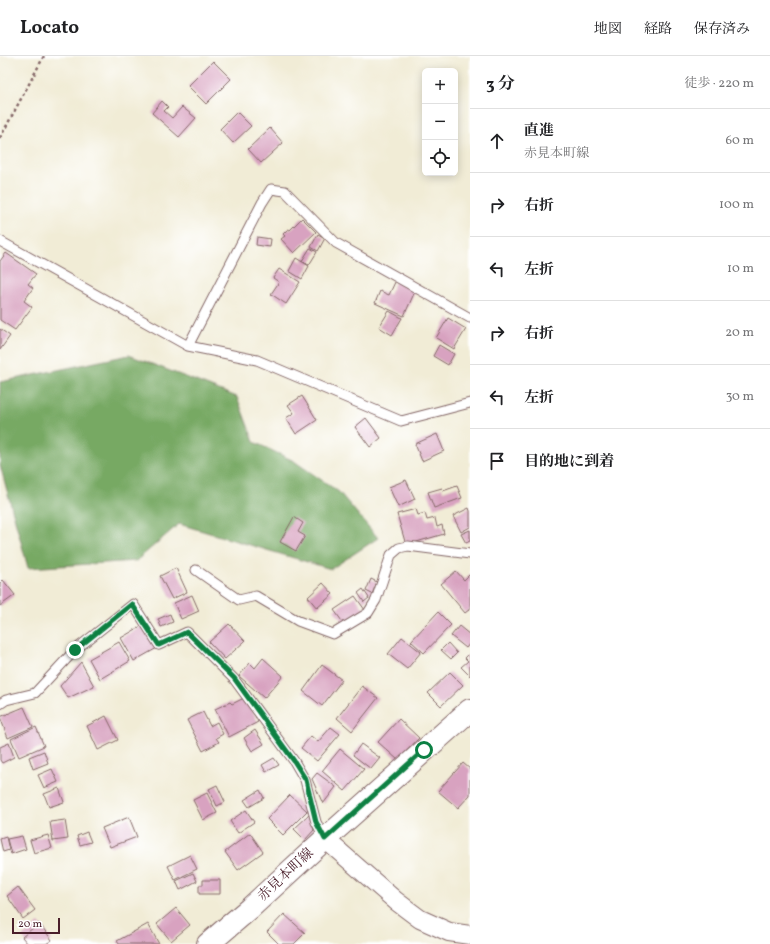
<!DOCTYPE html>
<html lang="ja">
<meta charset="utf-8">
<style>
body{margin:0;font-family:Vollkorn,"Noto Serif JP",serif;background:#f2f2f2;color:#202124}
.controls{position:absolute;right:12px;top:12px;display:grid;overflow:hidden;border-radius:6px;box-shadow:0 2px 10px #0003}
.controls button{width:36px;height:36px;display:grid;place-items:center;padding:0;border:0;border-bottom:1px solid #e0e0e0;background:#fff;color:#202124;font:20px sans-serif}
.scale{position:absolute;left:12px;bottom:10px;width:48px;box-sizing:border-box;padding-left:4px;border:2px solid #4a1f2b;border-top:0;font-size:11px;line-height:14px;white-space:nowrap;color:#4a1f2b;-webkit-text-stroke:3px #fff;paint-order:stroke}
.stop{position:absolute;width:12px;height:12px;margin:-9px;border:3px solid #0b8043;border-radius:50%;background:#fff}
.stop.end{background:#0b8043;border-color:#fff;box-shadow:0 1px 4px #0008}
.list{margin:0;padding:0;list-style:none}
h2{display:flex;justify-content:space-between;align-items:center;height:52px;margin:0;padding:0 16px;font-size:17px}
h2 small{font-size:13px;font-weight:400;color:#757577}
.list li{display:grid;grid-template-columns:26px 1fr auto;gap:12px;align-items:center;box-sizing:border-box;height:64px;padding:0 16px;border-top:1px solid #e0e0e0}
.list b{display:block;font-size:15px;white-space:nowrap}
.list p{margin:0;font-size:13px;white-space:nowrap;color:#757577}
.list em{font-size:13px;font-style:normal;color:#757577}
.icon{flex:none;width:22px;height:22px;fill:none;stroke:currentColor;stroke-width:2;stroke-linecap:round;stroke-linejoin:round}
.map{position:relative;flex:none;width:470px;height:888px;overflow:hidden}
header{display:flex;align-items:center;gap:24px;box-sizing:border-box;height:56px;padding:0 20px;background:#fff;border-bottom:1px solid #e0e0e0}
header strong{font-size:19px}
nav{display:flex;gap:22px;margin-inline-start:auto;font-size:14px}
main{display:flex}
aside{flex:1;background:#fff}
.map>svg:first-child{display:block}
.forest{fill:#77a964;stroke:#606448}
.building{fill:#d8a2c0}
.lines{fill:none;stroke-linecap:round;stroke-linejoin:round}
.lane-casing{stroke:#846767;stroke-width:11}
.street-casing{stroke:#846767;stroke-width:20}
.secondary-casing{stroke:#846767;stroke-width:24}
.path{stroke:#846767;stroke-width:2.5;stroke-dasharray:3 3;stroke-linecap:butt}
.lane{stroke:#fff;stroke-width:9}
.street{stroke:#fff;stroke-width:18}
.secondary{stroke:#fff;stroke-width:22}
.route{stroke:#0b8043;stroke-width:5}
.labels{text-anchor:middle;dominant-baseline:central;stroke-width:4;stroke-linejoin:round;paint-order:stroke}
.street-label{font-size:14px;fill:#4a1f2b;stroke:#fff}
</style>
<header>
<strong>Locato</strong>
<nav><a>地図</a><a>経路</a><a>保存済み</a></nav>
</header>
<main>
<div class="map">
<svg width="470" height="888" viewBox="0 0 470 888">
<rect width="100%" height="100%" fill="#fff"/>
<filter id="ink" filterUnits="userSpaceOnUse"><feTurbulence type="fractalNoise" baseFrequency=".025" numOctaves="2"/><feDisplacementMap in="SourceGraphic" scale="8" xChannelSelector="R" yChannelSelector="G"/><feConvolveMatrix kernelMatrix="1 2 1 2 8 2 1 2 1" color-interpolation-filters="sRGB"/></filter>
<filter id="wash" filterUnits="userSpaceOnUse"><feTurbulence type="fractalNoise" baseFrequency=".012" numOctaves="4" result="noise"/><feDisplacementMap in="SourceGraphic" scale="16" xChannelSelector="R" yChannelSelector="G"/><feGaussianBlur stdDeviation="0.9" result="paint"/><feColorMatrix in="noise" values="0 0 0 0 0 0 0 0 0 0 0 0 0 0 0 0 0 1.4 0 .05"/><feComposite in="paint" operator="in"/></filter>
<g filter="url(#wash)">
<rect width="100%" height="100%" fill="#f1ecd6"/>
<path class="forest" d="M129,299L237,341L254,386L294,405L339,436L378,482L331,513L179,468L136,505L28,512L0,409V326Z"/>
<g id="blocks">
<path class="building" d="M213,5L231,23L206,48L188,30Z
M162,45L168,51L164,55L172,62L182,51L196,62L179,81L152,57Z
M237,56L251,70L233,87L220,73Z
M270,72L283,87L261,107L248,93Z
M302,162L316,176L294,197L281,183L285,180L283,178L288,173L290,174Z
M318,178L325,182L318,195L311,191Z
M257,181L271,183L270,191L256,189Z
M310,192L317,196L309,209L302,205Z
M6,197L36,218L28,228L33,232L24,245L32,251L15,274L0,264V205Z
M296,202L309,210L302,223L289,215Z
M279,213L300,226L286,248L271,238L279,226L273,222Z
M396,224L416,233L404,260L375,247L380,235L389,239Z
M389,255L402,262L392,279L379,271Z
M448,262L466,273L454,293L436,282Z
M0,273L10,280L0,294Z
M439,289L454,298L448,309L433,300Z
M302,340L317,364L296,378L286,362L294,357L288,349Z
M366,362L381,382L370,391L355,371Z
M437,378L444,395L422,405L415,388Z
M406,424L415,443L398,451L389,431Z
M457,430L462,442L434,452L428,436L442,432L443,435Z
M469,452L470,455V471L461,476L453,460Z
M416,453L418,459L425,457L427,464L435,462L437,471L442,469L444,478L406,489L397,458Z
M294,461L303,467L298,476L305,480L296,495L280,486Z
M470,474V485L466,487L461,478Z
M176,512L187,536L172,543L160,520Z
M456,515L464,524L470,518V553L465,557L441,528Z
M371,523L377,526L372,538L366,535Z
M3,524L15,539L0,550V527Z
M323,527L333,538L317,552L308,541Z
M363,533L369,542L364,546L358,537Z
M192,539L199,555L181,563L174,547Z
M355,540L365,554L344,568L334,554Z
M438,556L451,569L424,597L411,585Z
M170,558L173,566L161,571L158,563Z
M229,568L245,585L225,603L209,586Z
M143,569L157,592L134,605L121,582Z
M459,570L470,579V587L466,592L451,580Z
M402,581L421,596L407,613L388,598Z
M119,586L130,605L100,623L89,603Z
M448,587L457,597L451,603L441,594Z
M470,597V620L461,611L468,605L465,602Z
M263,602L283,620L264,642L239,620L250,607L255,612Z
M81,606L94,630L68,642L60,630Z
M322,609L342,624L322,650L303,635Z
M450,616L463,629L441,650L428,637Z
M362,630L378,642L352,675L337,662Z
M246,641L258,666L229,681L215,653L230,646L232,648Z
M24,651L33,671L8,682L0,661Z
M203,656L210,670L217,666L223,678L216,682L219,686L203,695L187,664Z
M106,660L118,684L98,694L87,670Z
M399,663L419,682L398,704L378,686Z
M36,671L44,690L19,701L11,683Z
M331,671L340,678L317,705L301,692L311,680L318,686Z
M255,674L264,688L252,695L244,682Z
M9,687L14,701L2,707L0,704V691Z
M361,688L380,702L371,713L353,699Z
M340,693L364,713L345,735L322,715Z
M44,695L48,707L33,713L29,701Z
M274,702L279,709L266,716L262,709Z
M463,707L470,713V739L458,752L438,735Z
M52,713L58,726L44,732L38,719Z
M317,717L336,731L323,748L312,723Z
M217,729L225,746L217,750L209,733Z
M59,732L64,746L49,751L44,738Z
M260,734L264,742L249,751L244,744Z
M207,737L217,757L203,764L193,744Z
M290,739L307,755L283,779L267,763Z
M246,754L254,766L238,777L230,765Z
M309,759L314,774L305,784L294,773Z
M129,761L137,781L110,791L102,772Z
M65,764L68,783L53,785L50,766Z
M87,776L91,786L80,789L77,780Z
M250,777L263,796L238,814L225,796Z
M48,779L52,792L34,797L30,784Z
M22,780L26,793L11,798L7,783Z
M6,781L9,794L3,796L0,783Z
M190,799L197,813L175,824L168,810Z
M193,817L197,825L180,834L176,825Z
M203,824H220V838H199V829H203Z
M18,831L35,854L23,863L7,840Z
M176,852L190,869L171,885L157,868Z
M284,858L305,877L294,888H279L267,876Z
M39,867L52,884L46,888H28L22,881Z
M148,868L159,888H119L117,885Z"/>
</g>
</g>
<g filter="url(#ink)">
<use href="#blocks" fill-opacity="0" stroke="#846767" stroke-width="1"/>
<g class="lines">
<g class="lane-casing">
<path id="lane" d="M0,185L188,290L257,304L401,365L470,347
M188,290L262,147L271,133L285,135L336,187L470,262
M196,514L239,544L256,540L298,565L333,578L368,557L376,544L391,499L399,492L408,490L470,498
M0,648L6,644L35,637L75,594L133,548L159,589L187,576L234,623L294,705L305,724L316,766L325,783"/>
</g>
<g class="street-casing">
<path id="street" d="M325,783L396,845L420,863L449,876L470,879"/>
</g>
<g class="secondary-casing">
<path id="secondary" d="M208,888L249,853L325,783L470,654"/>
</g>
<path class="path" d="M0,82L44,0"/>
<use href="#lane" class="lane"/>
<use href="#street" class="street"/>
<use href="#secondary" class="secondary"/>
</g>
</g>
<g class="lines" filter="url(#ink)">
<path class="route" d="M75,594L132,548L159,589L187,576L234,622L294,705L306,724L316,766L325,783L424,694"/>
</g>
<g class="labels">
<g class="street-label">
<text transform="translate(286 819) rotate(-43)">赤見本町線</text>
</g>
</g>
</svg>
<div class="controls">
<button>+</button>
<button>−</button>
<button><svg class="icon" aria-label="locate" viewBox="0 0 24 24"><circle cx="12" cy="12" r="6"/><path d="M12 2v4M12 18v4M2 12h4M18 12h4"/></svg></button>
</div>
<div class="scale">20 m</div>
<div class="stop" style="left:424px;top:694px"></div>
<div class="stop end" style="left:75px;top:594px"></div>
</div>
<aside>
<h2>3 分<small>徒歩 · 220 m</small></h2>
<ul class="list">
<li><svg class="icon" aria-label="ahead" viewBox="0 0 24 24"><path d="M12 20V5M6 11l6-6 6 6"/></svg><div><b>直進</b><p>赤見本町線</p></div><em>60 m</em></li>
<li><svg class="icon" aria-label="right" viewBox="0 0 24 24"><path d="M7 20v-9h11M14 6l5 5-5 5"/></svg><div><b>右折</b></div><em>100 m</em></li>
<li><svg class="icon" aria-label="left" viewBox="0 0 24 24"><path d="M17 20v-9H6M10 6l-5 5 5 5"/></svg><div><b>左折</b></div><em>10 m</em></li>
<li><svg class="icon" aria-label="right" viewBox="0 0 24 24"><path d="M7 20v-9h11M14 6l5 5-5 5"/></svg><div><b>右折</b></div><em>20 m</em></li>
<li><svg class="icon" aria-label="left" viewBox="0 0 24 24"><path d="M17 20v-9H6M10 6l-5 5 5 5"/></svg><div><b>左折</b></div><em>30 m</em></li>
<li><svg class="icon" aria-label="arrive" viewBox="0 0 24 24"><path d="M6 21V4h12l-3 4 3 4H6"/></svg><div><b>目的地に到着</b></div></li>
</ul>
</aside>
</main>
